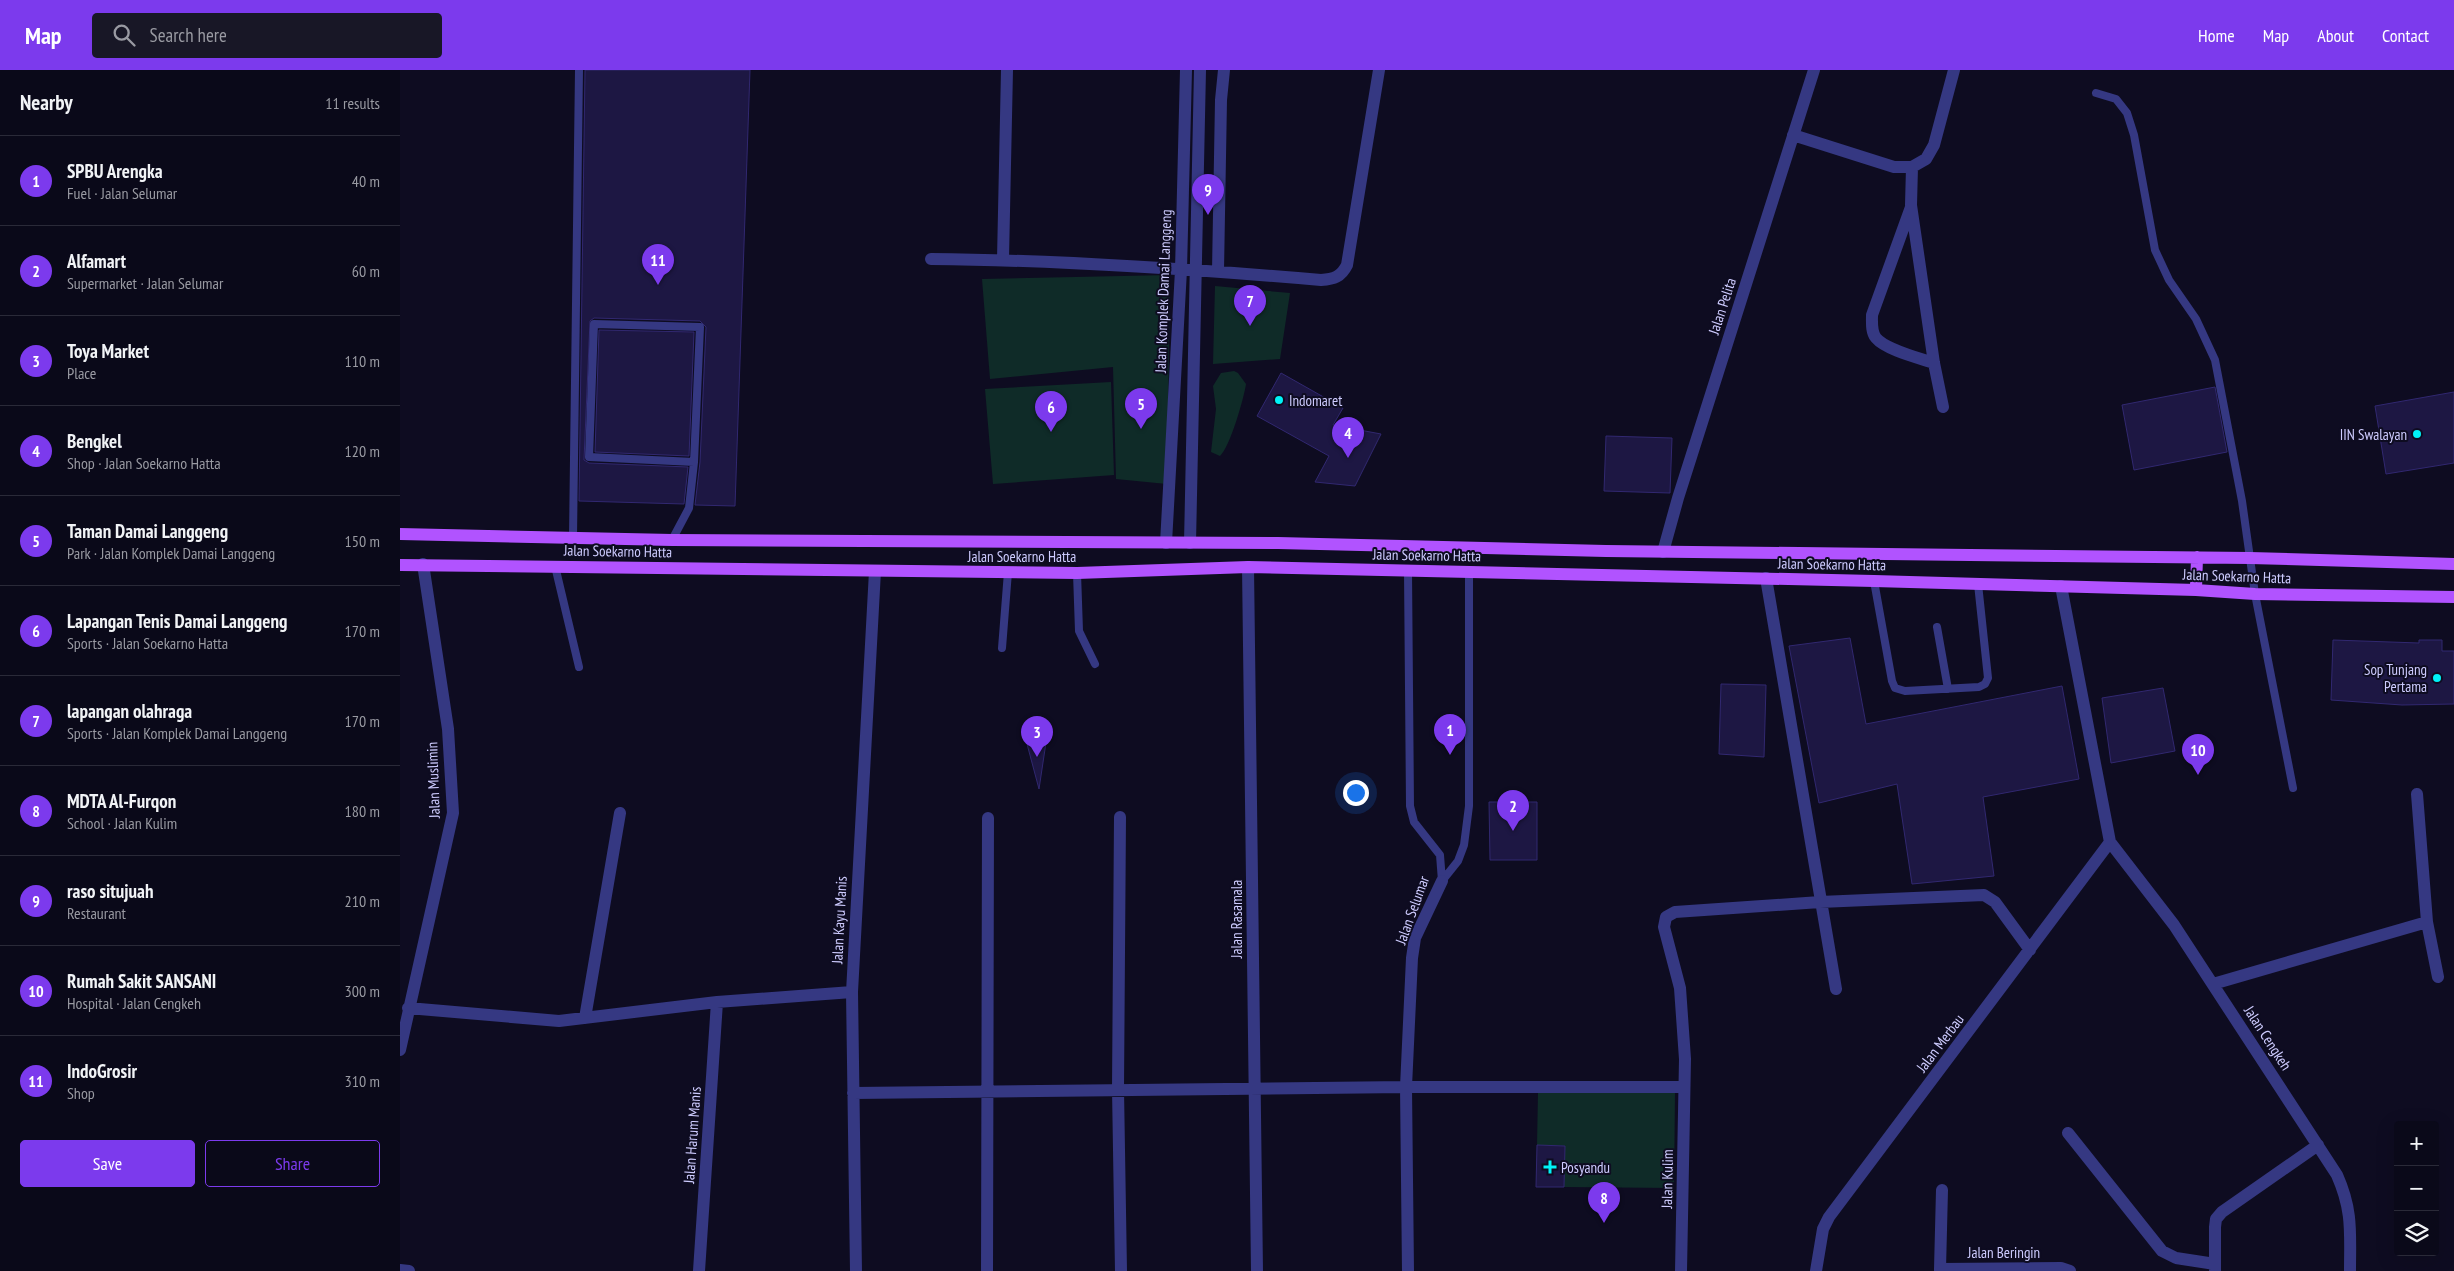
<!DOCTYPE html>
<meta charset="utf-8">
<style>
body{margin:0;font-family:"PT Sans Narrow",sans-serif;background:#181726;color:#f1f3f6}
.controls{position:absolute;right:15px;bottom:15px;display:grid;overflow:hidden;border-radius:5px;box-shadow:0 5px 20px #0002}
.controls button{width:45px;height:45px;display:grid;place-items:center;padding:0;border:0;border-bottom:1px solid #2a2a38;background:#0a0919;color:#f1f3f6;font:25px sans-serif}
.you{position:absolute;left:955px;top:722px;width:18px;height:18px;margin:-12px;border:4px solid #fff;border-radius:50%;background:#1a73e8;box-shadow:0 0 0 8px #1a73e833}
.badge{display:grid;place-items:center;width:32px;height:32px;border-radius:50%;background:#7c3aed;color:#fff;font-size:16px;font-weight:700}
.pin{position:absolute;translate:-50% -41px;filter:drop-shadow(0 1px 2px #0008)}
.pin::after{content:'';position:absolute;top:26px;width:18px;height:15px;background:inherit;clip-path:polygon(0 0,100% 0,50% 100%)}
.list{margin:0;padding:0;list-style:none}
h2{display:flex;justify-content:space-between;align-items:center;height:65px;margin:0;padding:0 20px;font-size:21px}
h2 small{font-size:16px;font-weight:400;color:#999aa2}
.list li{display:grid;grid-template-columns:32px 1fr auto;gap:15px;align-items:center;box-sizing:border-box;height:90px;padding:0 20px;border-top:1px solid #2a2a38}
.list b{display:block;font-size:19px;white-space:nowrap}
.list p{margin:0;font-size:16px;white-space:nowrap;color:#999aa2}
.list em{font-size:16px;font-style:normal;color:#999aa2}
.actions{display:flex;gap:10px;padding:15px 20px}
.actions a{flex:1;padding:11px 0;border:1px solid #7c3aed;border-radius:5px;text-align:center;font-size:18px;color:#7c3aed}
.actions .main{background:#7c3aed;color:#fff}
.icon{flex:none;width:28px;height:28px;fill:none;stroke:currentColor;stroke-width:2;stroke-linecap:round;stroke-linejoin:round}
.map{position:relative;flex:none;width:2054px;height:1201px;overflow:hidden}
header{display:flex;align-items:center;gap:30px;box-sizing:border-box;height:70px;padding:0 25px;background:#7c3aed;color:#fff}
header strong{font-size:24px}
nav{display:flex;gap:28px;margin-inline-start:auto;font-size:18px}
.search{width:350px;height:45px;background:#181726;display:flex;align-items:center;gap:12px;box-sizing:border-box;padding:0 18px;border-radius:5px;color:#999aa2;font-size:19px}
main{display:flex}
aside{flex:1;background:#0a0919}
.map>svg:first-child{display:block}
.green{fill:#0f2b28}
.building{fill:#1d1743;stroke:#312870}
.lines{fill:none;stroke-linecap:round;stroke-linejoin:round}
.service{stroke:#353882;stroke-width:8}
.minor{stroke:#353882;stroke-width:12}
.primary{stroke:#b153ff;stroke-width:12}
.poi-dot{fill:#00f2f7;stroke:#0e0c21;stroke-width:2}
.labels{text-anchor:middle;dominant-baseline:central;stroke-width:4;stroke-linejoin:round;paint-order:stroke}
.street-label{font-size:15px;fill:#ceccff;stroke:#0e0c21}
.poi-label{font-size:15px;fill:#ceccff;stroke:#0e0c21;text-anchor:start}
</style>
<header>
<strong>Map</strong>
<div class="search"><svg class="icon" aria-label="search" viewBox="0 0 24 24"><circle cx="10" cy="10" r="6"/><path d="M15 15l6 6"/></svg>Search here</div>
<nav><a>Home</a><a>Map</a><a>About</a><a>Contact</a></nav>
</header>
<main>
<aside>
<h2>Nearby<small>11 results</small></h2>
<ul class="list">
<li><span class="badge">1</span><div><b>SPBU Arengka</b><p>Fuel · Jalan Selumar</p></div><em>40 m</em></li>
<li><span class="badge">2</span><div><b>Alfamart</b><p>Supermarket · Jalan Selumar</p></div><em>60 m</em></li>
<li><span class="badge">3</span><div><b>Toya Market</b><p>Place</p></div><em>110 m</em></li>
<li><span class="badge">4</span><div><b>Bengkel</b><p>Shop · Jalan Soekarno Hatta</p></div><em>120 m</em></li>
<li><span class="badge">5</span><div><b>Taman Damai Langgeng</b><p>Park · Jalan Komplek Damai Langgeng</p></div><em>150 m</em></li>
<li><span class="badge">6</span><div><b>Lapangan Tenis Damai Langgeng</b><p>Sports · Jalan Soekarno Hatta</p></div><em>170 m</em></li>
<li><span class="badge">7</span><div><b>lapangan olahraga</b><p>Sports · Jalan Komplek Damai Langgeng</p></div><em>170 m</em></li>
<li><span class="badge">8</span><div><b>MDTA Al-Furqon</b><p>School · Jalan Kulim</p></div><em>180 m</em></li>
<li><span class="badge">9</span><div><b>raso situjuah</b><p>Restaurant</p></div><em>210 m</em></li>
<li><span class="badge">10</span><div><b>Rumah Sakit SANSANI</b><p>Hospital · Jalan Cengkeh</p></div><em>300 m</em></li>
<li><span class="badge">11</span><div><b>IndoGrosir</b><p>Shop</p></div><em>310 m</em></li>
</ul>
<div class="actions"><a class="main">Save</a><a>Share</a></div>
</aside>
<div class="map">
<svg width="2054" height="1201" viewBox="0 0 2054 1201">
<rect width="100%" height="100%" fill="#0e0c21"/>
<path class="green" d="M770,205L767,414L716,409L713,297L590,309L582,209Z
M815,216L890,223L880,289L813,294Z
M834,301L838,303L846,314C844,328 830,377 820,386L811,382L816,339L813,316L821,303Z
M711,312L714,405L593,414L585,319Z
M1138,1023H1275L1274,1118L1164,1117L1165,1076L1137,1075Z"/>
<path class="building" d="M185,0H350L335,436L295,435L300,392L306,257L300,251L194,248L190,251L184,390L189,393L288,397L284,434L179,431Z
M199,260L294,262L289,386L195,382Z
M881,303L943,338L933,355L981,364L955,416L915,412L929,386L857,346Z
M1815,317L1827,382L1734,400L1722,335Z
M2054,322V393L1986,404L1975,336Z
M1206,366L1272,368L1270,423L1204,421Z
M1450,568L1466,654L1662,616L1679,709L1583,727L1594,806L1512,814L1497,714L1419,733L1389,576Z
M1933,570L2019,573V570H2042V581H2054V634L2002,635L1931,630Z
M1321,614L1366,615L1364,687L1319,684Z
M1763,618L1775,681L1711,693L1702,628Z
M637,664L647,666L639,719L627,674L630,667Z
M1089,732H1137V790H1090Z
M1137,1075L1165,1076L1164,1117H1136Z"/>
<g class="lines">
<path class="service" d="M1696,23L1716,29L1727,43L1734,65L1755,180L1769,210L1796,249L1815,290L1842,431L1855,524L1893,718
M173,467L179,0
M272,470L289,438L294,392L300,257L194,254L189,387L294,392
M155,496L179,597
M1008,501L1010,736L1014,752L1040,785L1042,811
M677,503L679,561L695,594
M1474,511L1492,611L1495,618L1505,621L1579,617L1585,614L1588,608L1578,514
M1537,557L1548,619
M602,578L608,502
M1042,811L1058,791L1064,775L1069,736V502"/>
<path class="minor" d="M1393,65L1494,97H1512L1526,89L1534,75L1554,0
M1512,97L1511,135L1534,293L1543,337
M1511,137L1472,245C1472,252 1471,262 1476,268C1486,280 1519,288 1534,293
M531,189C661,190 791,199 921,210C934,209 941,207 947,195L979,0
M603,189L607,0
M818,201L821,30L824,0
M766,473L781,200L786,0
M790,473L800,0
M1263,482L1278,428L1414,0
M848,497L857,1201
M1366,508L1436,919
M1661,516L1710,772L1774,855L1937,1105C1953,1141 1950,1163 1950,1201
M720,747L718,1019L721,1201
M2027,852L2038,907
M1813,914L2027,852L2017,724
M8,938L159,951L317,932L452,922
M185,948L220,743
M0,980L53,743L48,659L23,494
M453,1023L1006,1017H1284
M1668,1063L1762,1181L1776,1188L1815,1194
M1540,1199L1542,1120
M0,1200L9,1201
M299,1201L317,932
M456,1201L452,922L475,501
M587,1201L588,748
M1008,1201L1006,1017L1012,888L1015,868L1042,811
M1281,1201L1285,989L1280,918L1264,857L1266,847L1275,842L1420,832L1584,825L1595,832L1630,880
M1416,1201L1423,1159L1429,1147L1710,772
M1540,1201V1199L1661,1198L1670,1201
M1815,1201V1157L1816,1149L1822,1142L1918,1075"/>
<path class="primary" d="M0,464L272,470L878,473L1206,481L1850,488L2054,494
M0,495L677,503L848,497L1474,511L1796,520L1855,524L2054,527
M1796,520L1797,487"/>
</g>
<g class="poi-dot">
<circle cx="879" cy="330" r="5"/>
<circle cx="2017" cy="364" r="5"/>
<circle cx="2037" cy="608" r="5"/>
<path d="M1147.5 1089.5h5v5h5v5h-5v5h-5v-5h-5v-5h5z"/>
</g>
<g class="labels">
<g class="street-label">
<text transform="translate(763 221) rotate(-88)">Jalan Komplek Damai Langgeng</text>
<text transform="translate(1322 236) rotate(-72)">Jalan Pelita</text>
<text transform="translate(218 481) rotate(1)">Jalan Soekarno Hatta</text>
<text transform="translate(1027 485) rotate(1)">Jalan Soekarno Hatta</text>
<text x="622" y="486">Jalan Soekarno Hatta</text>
<text transform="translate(1432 494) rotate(1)">Jalan Soekarno Hatta</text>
<text transform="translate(1837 506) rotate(2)">Jalan Soekarno Hatta</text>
<text transform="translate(33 710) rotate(-92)">Jalan Muslimin</text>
<text transform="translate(1012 840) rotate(-70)">Jalan Selumar</text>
<text transform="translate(836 849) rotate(-90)">Jalan Rasamala</text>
<text transform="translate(439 850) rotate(-87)">Jalan Kayu Manis</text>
<text transform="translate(1868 968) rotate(57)">Jalan Cengkeh</text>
<text transform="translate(1540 973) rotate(-53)">Jalan Merbau</text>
<text transform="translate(292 1065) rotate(-86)">Jalan Harum Manis</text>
<text transform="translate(1267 1109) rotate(-89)">Jalan Kulim</text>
<text x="1604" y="1182">Jalan Beringin</text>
</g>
<g class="poi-label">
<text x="889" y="330">Indomaret</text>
<text x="2007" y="364" text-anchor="end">IIN Swalayan</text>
<text x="2027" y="599" text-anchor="end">Sop Tunjang<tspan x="2027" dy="17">Pertama</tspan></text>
<text x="1161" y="1097">Posyandu</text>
</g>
</g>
</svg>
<div class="controls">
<button>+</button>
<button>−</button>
<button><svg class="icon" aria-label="layers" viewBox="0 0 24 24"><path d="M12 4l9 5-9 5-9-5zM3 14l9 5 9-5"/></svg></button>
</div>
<div class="you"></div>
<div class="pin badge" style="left:1050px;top:685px">1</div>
<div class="pin badge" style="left:1113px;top:761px">2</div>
<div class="pin badge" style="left:637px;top:687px">3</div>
<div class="pin badge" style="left:948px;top:388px">4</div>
<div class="pin badge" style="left:741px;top:359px">5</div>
<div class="pin badge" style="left:651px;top:362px">6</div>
<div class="pin badge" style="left:850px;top:256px">7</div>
<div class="pin badge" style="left:1204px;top:1153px">8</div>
<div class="pin badge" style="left:808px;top:145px">9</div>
<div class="pin badge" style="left:1798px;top:705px">10</div>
<div class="pin badge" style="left:258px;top:215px">11</div>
</div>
</main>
